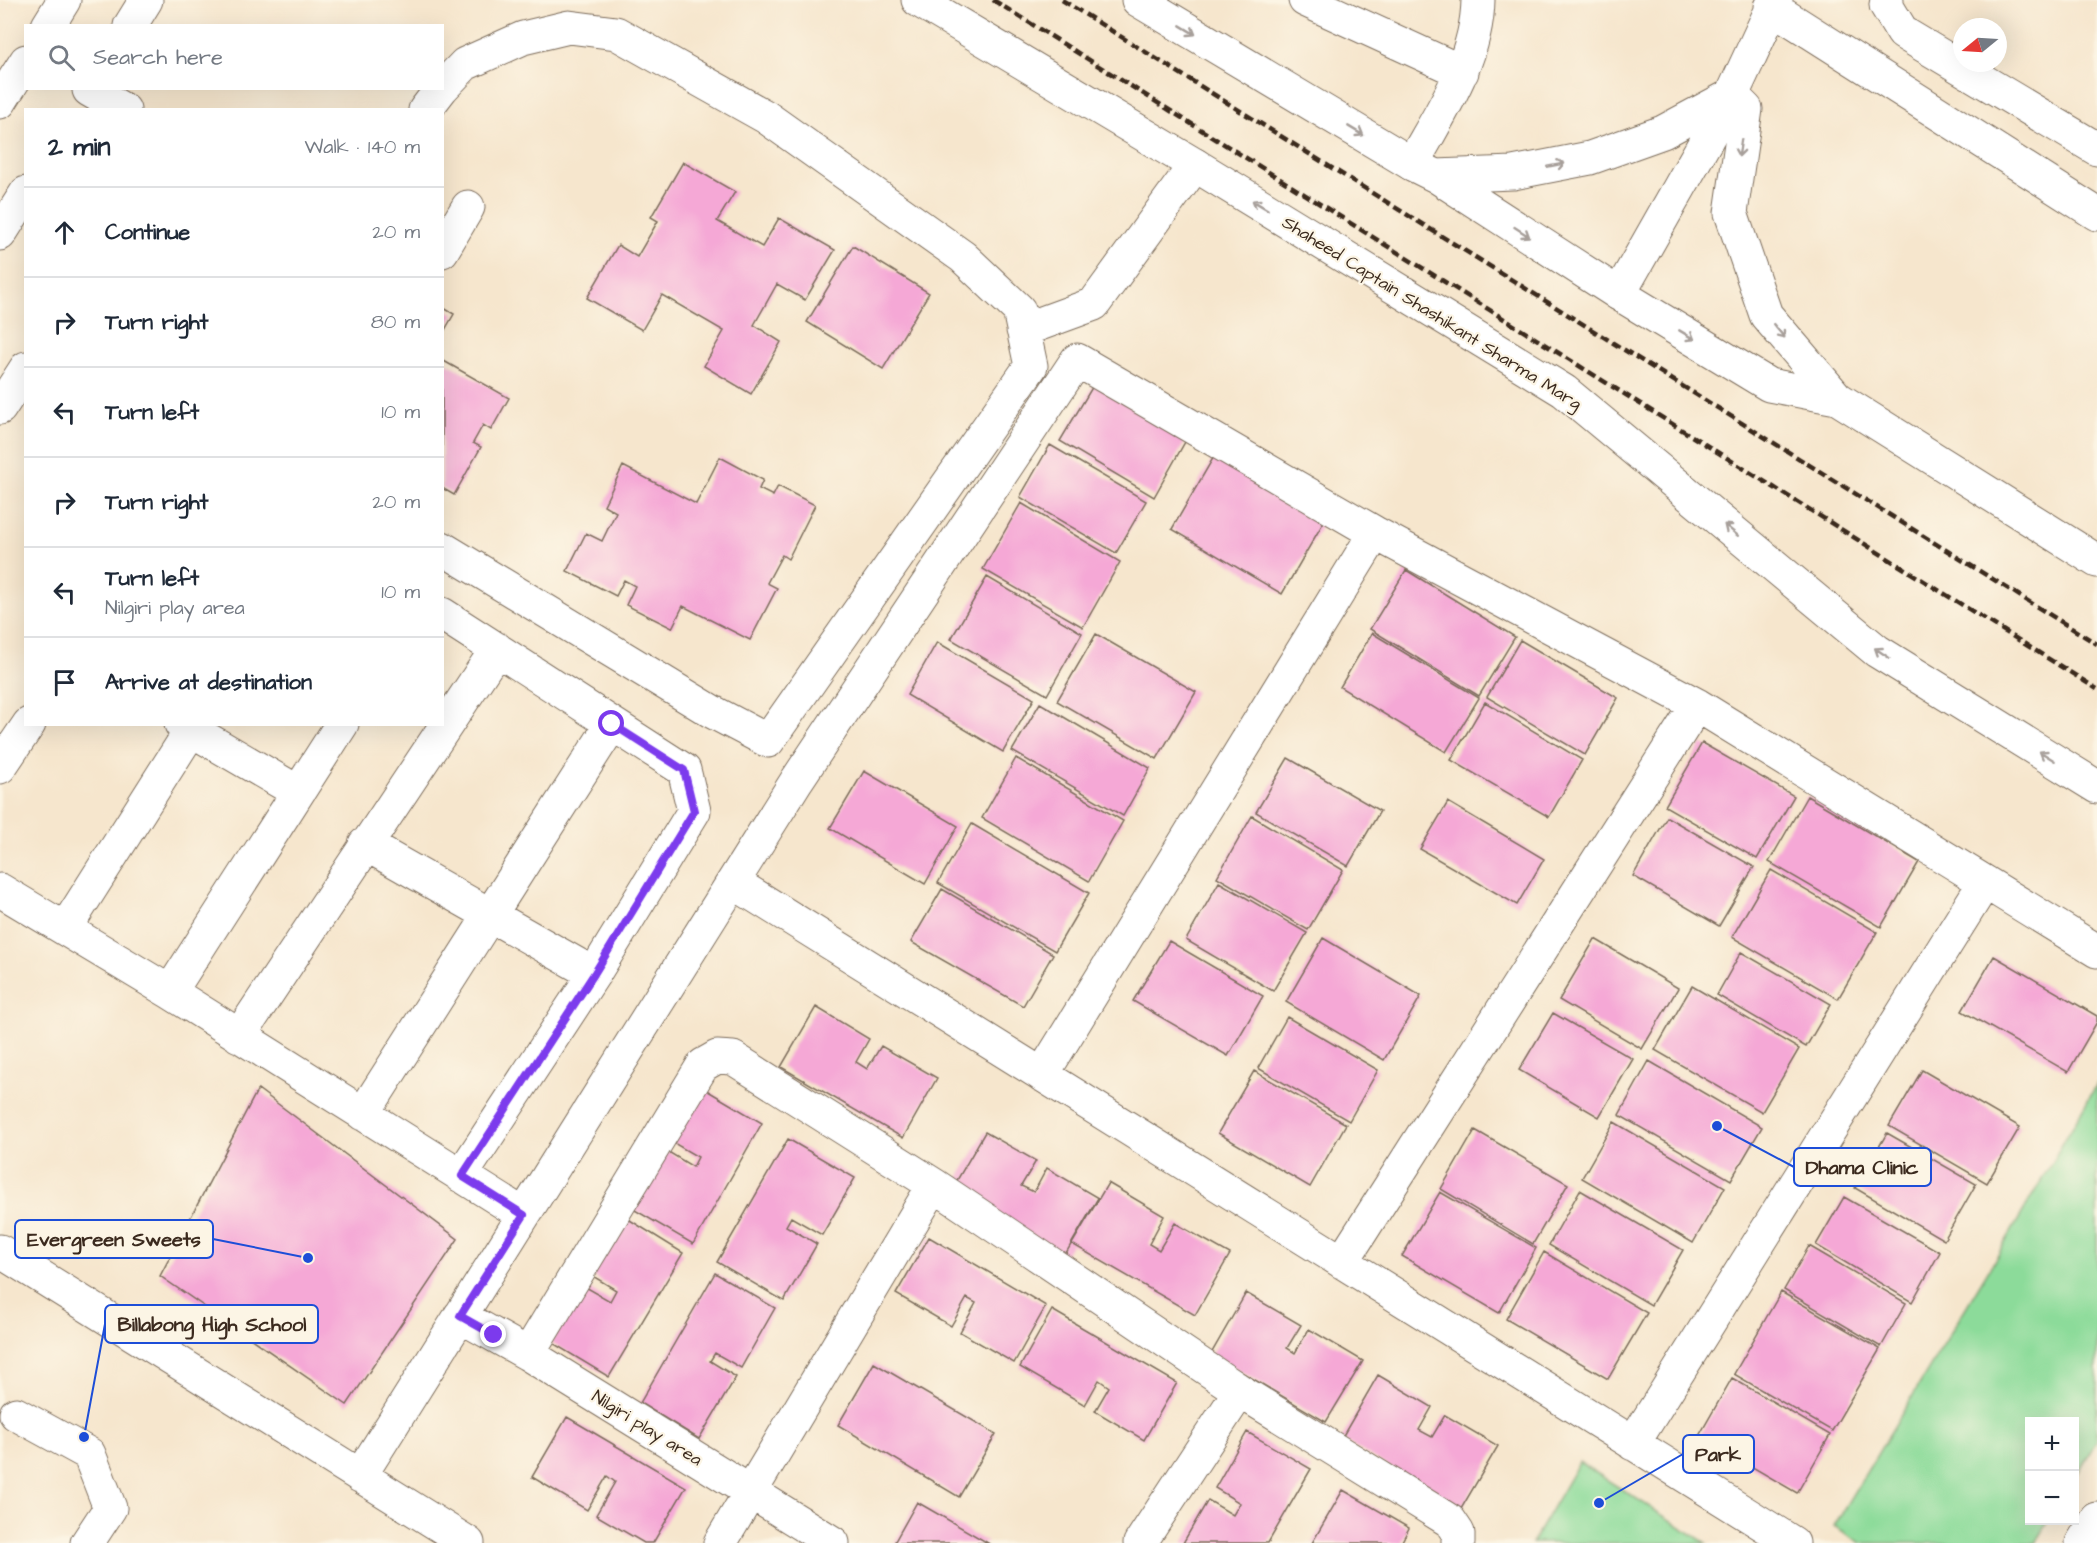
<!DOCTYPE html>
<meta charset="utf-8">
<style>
body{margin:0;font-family:"Architects Daughter",sans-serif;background:#f6f6f7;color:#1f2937}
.controls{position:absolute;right:18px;bottom:18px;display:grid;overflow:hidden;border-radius:0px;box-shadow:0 6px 24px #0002}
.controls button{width:54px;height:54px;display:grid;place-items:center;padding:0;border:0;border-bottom:2px solid #e0e1e3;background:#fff;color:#1f2937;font:30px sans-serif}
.compass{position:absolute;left:1953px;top:18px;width:54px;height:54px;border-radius:50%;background:#fff;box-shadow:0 6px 24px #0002;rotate:252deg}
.stop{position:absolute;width:18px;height:18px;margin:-14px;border:4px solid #7c3aed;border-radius:50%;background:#fff}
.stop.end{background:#7c3aed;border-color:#fff;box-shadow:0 2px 6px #0008}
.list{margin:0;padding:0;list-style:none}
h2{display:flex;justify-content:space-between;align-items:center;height:78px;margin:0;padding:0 24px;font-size:26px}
h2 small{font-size:20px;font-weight:400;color:#747a83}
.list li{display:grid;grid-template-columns:39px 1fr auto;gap:18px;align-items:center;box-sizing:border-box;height:90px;padding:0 24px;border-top:2px solid #e0e1e3}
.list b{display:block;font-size:22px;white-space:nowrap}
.list p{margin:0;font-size:20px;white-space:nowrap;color:#747a83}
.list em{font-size:20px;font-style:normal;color:#747a83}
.icon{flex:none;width:33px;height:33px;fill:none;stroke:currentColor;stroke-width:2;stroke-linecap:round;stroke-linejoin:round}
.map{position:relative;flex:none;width:2097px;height:1543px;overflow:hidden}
.search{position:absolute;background:#fff;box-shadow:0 6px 24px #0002;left:24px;top:24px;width:420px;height:66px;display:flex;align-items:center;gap:15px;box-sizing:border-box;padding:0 21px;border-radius:0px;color:#747a83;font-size:22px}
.panel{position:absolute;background:#fff;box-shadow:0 6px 24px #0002;left:24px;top:108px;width:420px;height:618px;border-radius:0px}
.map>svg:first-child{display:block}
.green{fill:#8cdb9a;stroke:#64825c;stroke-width:1.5}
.building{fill:#f5a8d6}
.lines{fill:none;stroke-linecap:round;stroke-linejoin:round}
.minor-casing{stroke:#7c6c5b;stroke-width:35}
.major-casing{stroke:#7c6c5b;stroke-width:35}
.minor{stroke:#fff;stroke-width:33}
.major{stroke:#fff;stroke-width:33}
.rail{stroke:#3b2a1e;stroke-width:4.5;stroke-dasharray:9 4.5;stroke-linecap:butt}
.oneway{stroke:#a79f9a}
.route{stroke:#7c3aed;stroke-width:8}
.labels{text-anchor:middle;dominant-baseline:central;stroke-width:4.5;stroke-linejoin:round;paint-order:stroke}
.street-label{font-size:18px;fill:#3b2a1e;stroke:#fcf5e5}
.leader{fill:none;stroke:#1d4ed8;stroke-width:2}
.callout-dot{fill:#1d4ed8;stroke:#fcf5e5;stroke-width:2}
.callout{fill:#fcf5e5;stroke:#1d4ed8;stroke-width:2}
.callout-label{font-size:20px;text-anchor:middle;font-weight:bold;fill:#3b2a1e}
</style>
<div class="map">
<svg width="2097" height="1543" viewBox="0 0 2097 1543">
<rect width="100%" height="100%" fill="#fcf5e5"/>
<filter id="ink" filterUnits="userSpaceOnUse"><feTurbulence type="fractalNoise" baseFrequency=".0167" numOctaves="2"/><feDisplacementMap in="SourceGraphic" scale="12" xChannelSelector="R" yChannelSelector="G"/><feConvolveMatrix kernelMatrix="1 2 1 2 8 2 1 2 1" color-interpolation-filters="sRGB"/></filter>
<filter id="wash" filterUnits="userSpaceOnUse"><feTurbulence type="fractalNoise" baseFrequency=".008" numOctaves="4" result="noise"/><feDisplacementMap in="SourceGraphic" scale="24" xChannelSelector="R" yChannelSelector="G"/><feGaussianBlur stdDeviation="1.35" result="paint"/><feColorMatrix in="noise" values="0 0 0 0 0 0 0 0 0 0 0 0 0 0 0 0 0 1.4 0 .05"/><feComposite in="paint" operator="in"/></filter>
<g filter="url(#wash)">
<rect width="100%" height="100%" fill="#f6e6cd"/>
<path class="green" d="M2097,1084V1440L2075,1478L2074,1422H2030V1520L2049,1521L2036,1543H1862L1834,1526L2009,1236Z
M1579,1462L1706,1543H1532Z"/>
<g id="blocks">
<path class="building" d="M683,162L735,192L717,221L762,247L779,218L835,250L805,300L777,284L754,325L781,342L751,394L704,366L724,331L662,295L642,330L587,298L618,245L637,257L658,221L651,217Z
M853,246L929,293L883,369L807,322Z
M442,307L454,314L442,335Z
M442,360L509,398L491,430L483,425L473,443L481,447L454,495L442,488Z
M1097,379L1190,433L1154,497L1060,441Z
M1050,445L1146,501L1116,553L1020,497Z
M1216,453L1326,518L1282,594L1172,529Z
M720,457L763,480L759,489L773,496L778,486L815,505L788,559L782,555L767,583L777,588L750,640L683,606L672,628L626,605L635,586L624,580L616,596L567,571L586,533L602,541L616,512L604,505L623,466L696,504Z
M1021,503L1120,562L1083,627L983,569Z
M1406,570L1515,637L1479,696L1370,629Z
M987,577L1082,633L1047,695L951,639Z
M1372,633L1479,698L1446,752L1340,687Z
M1096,634L1196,692L1157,759L1057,701Z
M1520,640L1618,698L1585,755L1487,697Z
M937,642L1034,699L1003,752L907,695Z
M1485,702L1582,760L1549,817L1451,760Z
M1040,703L1150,768L1123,816L1012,751Z
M1702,743L1794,796L1757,859L1665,806Z
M1016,758L1123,821L1089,881L982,818Z
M1288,758L1380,811L1348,866L1256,812Z
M864,771L958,826L925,884L830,828Z
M1807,796L1919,862L1881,927L1769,862Z
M1448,802L1544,859L1517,905L1420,849Z
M1252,816L1343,870L1308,930L1217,877Z
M1667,817L1754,867L1719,926L1633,876Z
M972,824L1089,893L1055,951L938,883Z
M1771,870L1877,932L1838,999L1732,937Z
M1219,882L1307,933L1273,991L1186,940Z
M942,889L1053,954L1023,1006L911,942Z
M1323,938L1421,996L1384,1060L1286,1002Z
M1595,939L1678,988L1642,1049L1559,1000Z
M1169,941L1263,996L1228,1056L1133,1001Z
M1741,952L1831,1004L1806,1047L1717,995Z
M1994,956L2097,1016V1022L2068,1072L1962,1011Z
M1692,986L1799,1049L1762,1112L1655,1050Z
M816,1007L869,1039L856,1062L867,1069L881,1046L937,1078L903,1138L781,1067Z
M1553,1013L1633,1059L1599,1117L1519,1070Z
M1287,1017L1378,1070L1349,1121L1258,1068Z
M1649,1061L1762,1127L1731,1180L1619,1115Z
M1922,1070L2020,1127L1987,1183L1889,1126Z
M1254,1071L1346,1124L1310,1187L1218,1133Z
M703,1088L762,1123L693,1244L633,1209L667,1151L693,1167L698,1157L672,1142Z
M258,1089L458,1239L347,1405L160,1276Z
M1614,1122L1725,1187L1693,1243L1582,1178Z
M1475,1130L1568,1184L1533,1244L1441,1189Z
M985,1132L1036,1161L1021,1186L1034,1192L1047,1168L1098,1198L1062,1260L949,1194Z
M1887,1133L1976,1184L1944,1240L1855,1188Z
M788,1139L855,1178L822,1235L791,1217L786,1226L817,1244L784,1301L717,1262Z
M1108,1183L1164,1216L1149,1244L1159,1250L1175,1223L1230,1254L1195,1315L1072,1244Z
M1580,1190L1683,1250L1651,1305L1549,1245Z
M1440,1192L1536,1248L1499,1313L1402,1256Z
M1844,1197L1940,1252L1912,1302L1816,1245Z
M625,1217L683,1253L609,1377L551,1342L584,1286L610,1301L616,1290L591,1275Z
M929,1237L1046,1306L1014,1363L960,1332L976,1303L967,1298L951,1326L896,1294Z
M1809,1246L1906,1303L1881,1347L1784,1290Z
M1544,1252L1647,1313L1608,1379L1506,1319Z
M715,1273L775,1308L741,1368L715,1353L710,1361L736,1377L699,1439L640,1403Z
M1781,1292L1880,1349L1832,1431L1734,1374Z
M1246,1293L1301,1325L1287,1348L1295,1353L1309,1329L1363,1361L1326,1422L1211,1354Z
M1052,1310L1177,1383L1144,1440L1095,1411L1109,1387L1099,1380L1085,1405L1020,1367Z
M874,1363L996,1434L959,1497L838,1425Z
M1378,1375L1432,1407L1419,1430L1432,1437L1445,1415L1498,1446L1461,1509L1341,1439Z
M1732,1378L1830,1435L1797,1493L1699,1436Z
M567,1417L686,1487L653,1543H644L596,1515L615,1482L607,1476L587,1510L532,1477Z
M1247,1432L1311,1469L1268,1543H1183L1208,1500L1233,1515L1240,1503L1215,1488Z
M1343,1490L1409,1528L1401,1543H1312Z
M917,1502L988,1543H894Z"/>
</g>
</g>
<g filter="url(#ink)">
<use href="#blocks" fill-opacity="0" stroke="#7c6c5b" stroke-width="1.5"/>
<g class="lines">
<g class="minor-casing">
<path id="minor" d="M1305,0L1462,72
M1887,0L1886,5L1903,33L2097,149
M1771,7L2097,214
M48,26L64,0
M130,26L146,0
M442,88L465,64L523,38L569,27L616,33L766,117L963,257L1019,310L1031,366L768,741L711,711L442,548
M89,90L124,110
M0,102L26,61
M425,110L442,88
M1412,164C1440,113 1477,60 1478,0
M0,234L26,193
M442,251L468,207
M1619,294L1732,95L1776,0
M1023,330L1094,304L1195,165
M0,408L26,368
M442,614L684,770L694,811L594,974L461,1176
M181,724L298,792
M0,767L29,724
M365,844L594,974
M733,882L1793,1543
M0,890L170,992L524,1215
M65,929L195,724
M170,992L342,724
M239,1036L497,649
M1042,1075L1375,533
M363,1114L612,724
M0,1251L468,1543
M1342,1262L1697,705
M460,1316L528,1354L833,1543
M528,1354L703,1065L717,1057L733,1058L934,1185L1240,1391L1450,1521L1458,1533V1543
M16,1414L89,1454L110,1508L87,1543
M1633,1444L1985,882
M360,1476L797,780L1077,360L1375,533L1697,705L2097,951
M720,1543L934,1185
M1140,1543L1240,1391
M2082,1543L2097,1519"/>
</g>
<g class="major-casing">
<path id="major" d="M918,0L1195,165L1564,391L1877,651L2097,787
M1138,0L1412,164L1436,176L1619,294L1769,385L1837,398L2097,561
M1436,176L1513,173L1590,158L1663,132L1732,95L1746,109L1731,213L1766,315L1837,398"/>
</g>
<use href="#minor" class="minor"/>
<use href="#major" class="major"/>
<path class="rail" d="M993,0L2097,689
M1062,0L2097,644"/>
</g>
<defs><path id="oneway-shaft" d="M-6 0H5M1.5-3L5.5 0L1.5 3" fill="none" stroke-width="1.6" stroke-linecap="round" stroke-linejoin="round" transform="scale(1.5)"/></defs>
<g class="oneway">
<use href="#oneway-shaft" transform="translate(1188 30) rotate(31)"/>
<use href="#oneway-shaft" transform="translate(1356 131) rotate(31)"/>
<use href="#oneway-shaft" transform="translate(1740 148) rotate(98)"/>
<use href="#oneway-shaft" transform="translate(1556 165) rotate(-11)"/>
<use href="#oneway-shaft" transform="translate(1260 205) rotate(-149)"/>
<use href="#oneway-shaft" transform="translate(1522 232) rotate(33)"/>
<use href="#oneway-shaft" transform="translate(1779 331) rotate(50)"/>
<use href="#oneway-shaft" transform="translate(1687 335) rotate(31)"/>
<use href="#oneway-shaft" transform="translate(1731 530) rotate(-140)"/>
<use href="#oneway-shaft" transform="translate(1882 653) rotate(-146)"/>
<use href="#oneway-shaft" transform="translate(2047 756) rotate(-148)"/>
</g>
</g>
<g class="lines" filter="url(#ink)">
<path class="route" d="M494,1335L460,1316L524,1215L462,1176L594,974L694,811L684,770L612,724"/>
</g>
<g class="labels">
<g class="street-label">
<text transform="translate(1432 313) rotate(32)">Shaheed Captain Shashikant Sharma Marg</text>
<text transform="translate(647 1428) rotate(32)">Nilgiri play area</text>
</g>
</g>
<path class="leader" d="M1717 1126L1794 1167M308 1258L213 1239M84 1437L105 1324M1599 1503L1683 1454"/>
<g class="callout-dot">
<circle cx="1717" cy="1126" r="6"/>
<circle cx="308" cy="1258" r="6"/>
<circle cx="84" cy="1437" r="6"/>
<circle cx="1599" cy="1503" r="6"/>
</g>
<g class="callout">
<rect x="1794" y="1148" width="137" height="38" rx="6"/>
<rect x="15" y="1220" width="198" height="38" rx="6"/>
<rect x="105" y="1305" width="213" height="38" rx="6"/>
<rect x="1683" y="1435" width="71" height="38" rx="6"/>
</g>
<g class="callout-label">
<text x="1862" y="1174">Dhama Clinic</text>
<text x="114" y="1246">Evergreen Sweets</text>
<text x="212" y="1331">Billabong High School</text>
<text x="1718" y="1461">Park</text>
</g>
</svg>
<div class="controls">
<button>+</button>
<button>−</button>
</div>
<svg class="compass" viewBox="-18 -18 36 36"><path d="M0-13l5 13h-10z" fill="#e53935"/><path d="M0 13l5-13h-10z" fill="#747a83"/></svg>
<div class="stop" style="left:612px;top:724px"></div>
<div class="stop end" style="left:494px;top:1335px"></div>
<div class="search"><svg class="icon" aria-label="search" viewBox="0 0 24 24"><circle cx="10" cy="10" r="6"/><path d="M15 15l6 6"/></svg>Search here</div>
<section class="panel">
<h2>2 min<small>Walk · 140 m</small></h2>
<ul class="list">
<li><svg class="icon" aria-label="ahead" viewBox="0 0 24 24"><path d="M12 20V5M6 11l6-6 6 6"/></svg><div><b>Continue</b></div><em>20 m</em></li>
<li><svg class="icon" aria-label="right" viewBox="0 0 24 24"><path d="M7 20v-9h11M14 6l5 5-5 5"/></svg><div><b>Turn right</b></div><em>80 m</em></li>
<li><svg class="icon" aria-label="left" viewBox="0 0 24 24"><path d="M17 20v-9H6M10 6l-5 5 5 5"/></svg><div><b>Turn left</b></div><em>10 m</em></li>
<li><svg class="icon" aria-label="right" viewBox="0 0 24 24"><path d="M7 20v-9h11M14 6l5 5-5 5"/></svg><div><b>Turn right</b></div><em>20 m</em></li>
<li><svg class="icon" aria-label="left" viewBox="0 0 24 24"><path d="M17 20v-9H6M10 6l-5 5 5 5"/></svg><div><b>Turn left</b><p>Nilgiri play area</p></div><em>10 m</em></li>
<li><svg class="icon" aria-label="arrive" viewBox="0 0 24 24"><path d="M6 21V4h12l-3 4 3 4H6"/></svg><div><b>Arrive at destination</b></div></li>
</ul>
</section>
</div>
